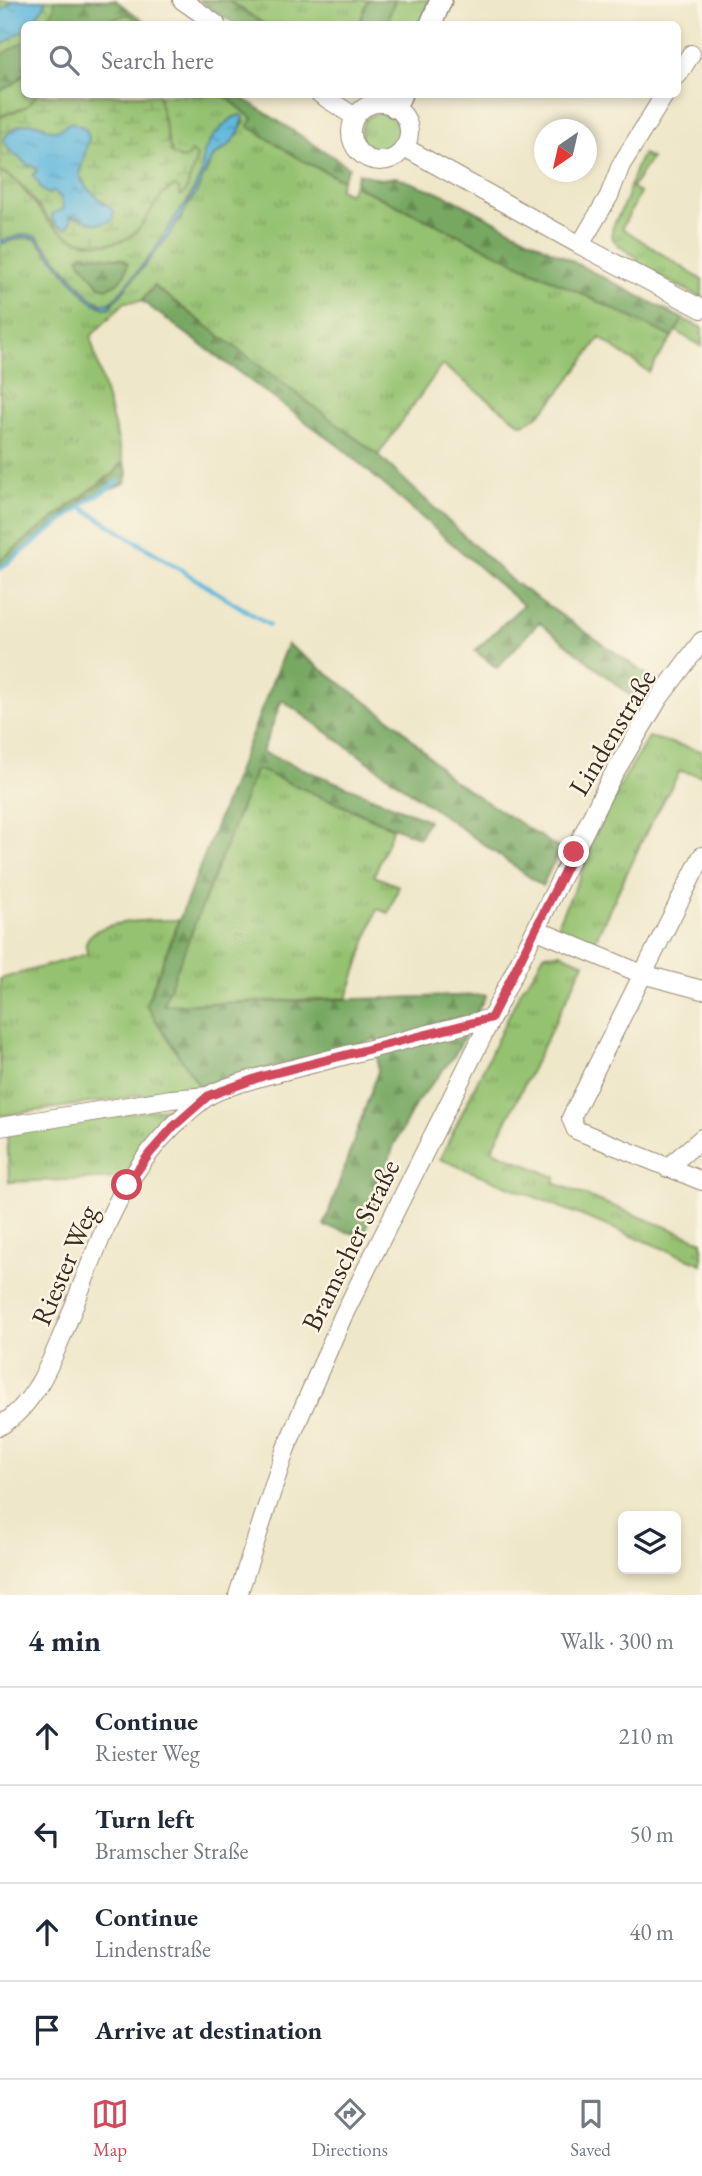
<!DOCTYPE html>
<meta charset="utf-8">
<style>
body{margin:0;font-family:"EB Garamond",serif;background:#f2f2f3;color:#1f2937}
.controls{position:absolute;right:21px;bottom:21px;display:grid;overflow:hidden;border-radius:10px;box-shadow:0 4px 10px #0003}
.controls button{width:63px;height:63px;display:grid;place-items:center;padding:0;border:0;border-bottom:2px solid #e0e1e3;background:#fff;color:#1f2937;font:35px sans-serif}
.compass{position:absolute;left:534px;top:119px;width:63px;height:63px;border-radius:50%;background:#fff;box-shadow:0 4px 10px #0003;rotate:214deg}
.stop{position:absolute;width:21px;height:21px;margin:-16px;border:5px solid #d1495b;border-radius:50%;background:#fff}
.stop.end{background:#d1495b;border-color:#fff;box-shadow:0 2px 7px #0008}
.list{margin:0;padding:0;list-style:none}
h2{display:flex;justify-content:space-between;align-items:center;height:91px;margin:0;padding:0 28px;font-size:30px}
h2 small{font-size:23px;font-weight:400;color:#747a83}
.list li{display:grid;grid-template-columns:46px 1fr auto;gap:21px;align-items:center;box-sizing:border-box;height:98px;padding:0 28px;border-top:2px solid #e0e1e3}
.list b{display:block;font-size:26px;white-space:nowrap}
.list p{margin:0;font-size:23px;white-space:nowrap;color:#747a83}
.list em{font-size:23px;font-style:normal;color:#747a83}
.icon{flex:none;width:38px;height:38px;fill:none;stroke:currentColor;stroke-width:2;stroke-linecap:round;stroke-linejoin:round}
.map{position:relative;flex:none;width:702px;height:1595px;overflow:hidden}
.search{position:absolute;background:#fff;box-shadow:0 4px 10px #0003;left:21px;right:21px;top:21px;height:77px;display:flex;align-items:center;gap:18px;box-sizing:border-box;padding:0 24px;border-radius:10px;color:#747a83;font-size:26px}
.sheet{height:483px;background:#fff}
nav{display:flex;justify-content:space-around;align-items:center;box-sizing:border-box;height:98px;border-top:2px solid #e0e1e3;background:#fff;font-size:19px;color:#747a83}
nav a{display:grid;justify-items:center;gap:4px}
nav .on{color:#d1495b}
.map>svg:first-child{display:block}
.grass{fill:url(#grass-tufts);stroke:#687647;stroke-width:2;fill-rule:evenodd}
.forest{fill:url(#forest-firs);stroke:#596940;stroke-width:2}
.wetland{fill:url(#wetland-marsh);stroke:#687647;stroke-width:2}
.park{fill:url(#park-crowns);stroke:#687647;stroke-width:2}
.water{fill:url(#water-ripples);stroke:#4e717e;stroke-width:2}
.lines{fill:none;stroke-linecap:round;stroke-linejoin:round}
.stream{stroke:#60b8dd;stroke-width:4.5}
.minor-casing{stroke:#958874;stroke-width:20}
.major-casing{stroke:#958874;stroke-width:24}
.minor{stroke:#fff;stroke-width:18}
.major{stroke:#fff;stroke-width:21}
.route{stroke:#d1495b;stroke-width:9}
.labels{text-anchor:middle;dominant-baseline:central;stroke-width:5;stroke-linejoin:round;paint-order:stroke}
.street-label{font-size:28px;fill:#3b2a1e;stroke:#fcf5e5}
</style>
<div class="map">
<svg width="702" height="1595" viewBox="0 0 702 1595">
<defs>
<pattern id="grass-tufts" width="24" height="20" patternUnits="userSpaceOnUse" patternTransform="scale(1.75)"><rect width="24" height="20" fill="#94c270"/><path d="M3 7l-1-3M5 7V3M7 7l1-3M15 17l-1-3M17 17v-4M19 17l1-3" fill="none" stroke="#7a9e5b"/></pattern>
<pattern id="forest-firs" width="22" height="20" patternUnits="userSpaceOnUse" patternTransform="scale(1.75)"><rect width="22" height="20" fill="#77a862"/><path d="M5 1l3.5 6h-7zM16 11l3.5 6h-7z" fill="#638950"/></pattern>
<pattern id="wetland-marsh" width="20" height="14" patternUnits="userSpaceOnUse" patternTransform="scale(1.75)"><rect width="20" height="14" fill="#94c270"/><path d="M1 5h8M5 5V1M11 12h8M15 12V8" fill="none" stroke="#7a9e5b"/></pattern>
<pattern id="park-crowns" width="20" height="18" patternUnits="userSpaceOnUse" patternTransform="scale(1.75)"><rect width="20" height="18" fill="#94c270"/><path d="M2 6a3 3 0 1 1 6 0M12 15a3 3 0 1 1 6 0" fill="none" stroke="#7a9e5b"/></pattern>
<pattern id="water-ripples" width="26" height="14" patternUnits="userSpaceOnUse" patternTransform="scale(1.75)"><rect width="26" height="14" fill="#60b8dd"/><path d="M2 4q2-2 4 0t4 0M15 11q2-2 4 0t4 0" fill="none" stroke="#5096b3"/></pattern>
</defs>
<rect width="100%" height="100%" fill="#fcf5e5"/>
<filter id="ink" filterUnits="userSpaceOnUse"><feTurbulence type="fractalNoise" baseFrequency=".0143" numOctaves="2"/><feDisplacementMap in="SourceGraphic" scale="14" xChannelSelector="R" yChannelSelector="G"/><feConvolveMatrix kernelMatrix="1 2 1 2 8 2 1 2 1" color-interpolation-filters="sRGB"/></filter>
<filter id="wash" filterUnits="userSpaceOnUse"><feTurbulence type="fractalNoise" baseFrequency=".00686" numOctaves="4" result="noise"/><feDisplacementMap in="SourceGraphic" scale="28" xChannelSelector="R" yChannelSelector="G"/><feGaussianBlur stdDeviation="1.57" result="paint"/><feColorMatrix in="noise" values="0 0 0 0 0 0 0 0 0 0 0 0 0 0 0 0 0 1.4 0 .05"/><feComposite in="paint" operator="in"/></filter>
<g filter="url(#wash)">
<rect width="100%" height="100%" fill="#efe7c9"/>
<path class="grass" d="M228,0H368L359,24H264Z
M395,0H430L421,24H386Z
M129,14L141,24H95Z
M24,74V94L37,95L26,107L0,117V91L14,84Z
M158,95H224L253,119L248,126L303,161L342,180L339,189L349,194L354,185L672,337L649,372L600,338C586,356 541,425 521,424L442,365L378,455L154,287L142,301L125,302L92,335L91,339L124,463L120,464L114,474L106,478L0,560V244L25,237L36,239L90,301L110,307L167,238L196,193L213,157L229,145L245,121L204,152C204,160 203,167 201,174C193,197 126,298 106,305L91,298L37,237L26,234L0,241V171L15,180L54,227L138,230C148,214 158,194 175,186L186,191L197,156L181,159L171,153ZM82,254L123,259L100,286L80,261Z
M361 132a19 19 0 1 1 38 0a19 19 0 1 1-38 0Z
M643,154L651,158L632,188L640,193L622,228L702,280V298L636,264L638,258C595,234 615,231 627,196C632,181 634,168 643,154Z
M683,319L702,328V347L676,331Z
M649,737L702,751V776L680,771L644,836L593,945L562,932L558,927L559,920L580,877L595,835L627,773Z
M256,768L393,828L374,876L399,886L389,913L377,909L347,998L162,1005Z
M179,920L146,1005L200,1087L0,1116V979L87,954C87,950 85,946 86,943C92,918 159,920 179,920Z
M561,953L584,963L492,1150L556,1177L554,1183L702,1241V1264L440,1159L521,990L535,971L544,954Z
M185,1105L124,1178L9,1182L7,1131Z"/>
<path class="forest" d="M44,0H115L148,24H141L129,14L95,24H30Z
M199,0H228L264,24H235Z
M368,0H395L386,24H359Z
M24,29V74L14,84L0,91V46Z
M224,95H238L349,167L342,180L303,161L248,126L253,119Z
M358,173L380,179L396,177L445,195L683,319L672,337L354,185Z
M82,254L123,259L128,263C126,276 120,283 107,288L100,286L80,261L79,257Z
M154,286L378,455L511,580L656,681L641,704L539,622L497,668L475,651L523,605L344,450L142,301Z
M124,463L128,474L125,483L89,497L0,567V560L106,478L114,474L120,464Z
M287,644L398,725L451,779L560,849L542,886L282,700L262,752L428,820L419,838L256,769L163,1005L486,995L454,1056L415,1105L394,1145L364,1236L324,1226L378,1071L377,1039L200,1087L146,1005Z"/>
<path class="wetland" d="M37,95H158L171,153L181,159L186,158L191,152L197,156L186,191L183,195H180L179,189L175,186C152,196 149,226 128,238C117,243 103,245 91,243C42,238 38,185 0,171V117L26,107Z"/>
<path class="park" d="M55,0L54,9L44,24H24V41L0,56V1Z"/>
<path class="water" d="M14,0H44L45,5L30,24H24V30L0,46V12Z
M241,115L244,117L239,133L229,145L212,157L196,193L167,238L110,307L104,308L90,301L36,239L25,237L0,244V241L26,234L37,237L91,298L101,304L111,303L151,255L179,212L188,202L201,175L204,152L211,139L224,125L234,117Z
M71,122L85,128L89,138L79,175L87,188L114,211L112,220C95,230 86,216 70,216L71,222L66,229L56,224L52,218V214L64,209L61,198L54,191L48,194L40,188L39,183L34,178L33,174L37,172L34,166H29L10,150L3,141C10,127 26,120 41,125C44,126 47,129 51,130C59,131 65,126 71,122Z"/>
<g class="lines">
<path class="stream" d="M84,509L269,625
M0,569L88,501L119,481"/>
</g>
</g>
<g filter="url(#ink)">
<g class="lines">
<g class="minor-casing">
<path id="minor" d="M182,0L216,24
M678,75L691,54
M320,94L355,117
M351 132a29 29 0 1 1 58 0a29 29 0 1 1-58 0Z
M404,147L580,245L702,309
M580,245L609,196L621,165L665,94
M702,856L571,1118L576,1130L702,1181
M537,930L642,974L702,990
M0,1127L171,1099L208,1096
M667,1168L702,1138
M0,1426C37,1403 52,1359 68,1321C86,1277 103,1225 127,1185C147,1152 175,1121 205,1098C221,1086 275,1073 296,1068C361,1051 426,1035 491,1018
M238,1595L286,1448L343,1316L610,780L659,698L702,641"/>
</g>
<g class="major-casing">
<path id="major" d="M431,24L441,0
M395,107L401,94"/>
</g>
<use href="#minor" class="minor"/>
<use href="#major" class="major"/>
</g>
</g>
<g class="lines" filter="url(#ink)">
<path class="route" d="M127,1185L150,1153L174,1126L208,1096L263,1076L491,1018L574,852"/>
</g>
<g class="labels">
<g class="street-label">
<text transform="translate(612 732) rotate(-59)">Lindenstraße</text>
<text transform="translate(350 1245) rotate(-64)">Bramscher Straße</text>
<text transform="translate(64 1265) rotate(-67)">Riester Weg</text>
</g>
</g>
</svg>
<div class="controls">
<button><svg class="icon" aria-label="layers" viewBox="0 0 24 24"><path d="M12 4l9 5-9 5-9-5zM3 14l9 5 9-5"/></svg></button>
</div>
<svg class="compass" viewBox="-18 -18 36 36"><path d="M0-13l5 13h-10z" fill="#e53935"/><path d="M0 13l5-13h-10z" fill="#747a83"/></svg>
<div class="stop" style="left:127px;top:1185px"></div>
<div class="stop end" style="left:574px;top:852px"></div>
<div class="search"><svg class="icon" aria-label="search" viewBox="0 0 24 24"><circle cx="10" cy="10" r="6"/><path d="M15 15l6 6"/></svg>Search here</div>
</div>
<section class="sheet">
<h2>4 min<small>Walk · 300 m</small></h2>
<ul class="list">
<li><svg class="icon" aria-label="ahead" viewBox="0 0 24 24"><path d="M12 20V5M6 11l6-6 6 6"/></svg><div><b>Continue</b><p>Riester Weg</p></div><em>210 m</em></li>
<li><svg class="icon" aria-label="left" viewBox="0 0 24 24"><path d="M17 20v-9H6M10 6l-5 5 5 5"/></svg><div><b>Turn left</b><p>Bramscher Straße</p></div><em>50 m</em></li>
<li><svg class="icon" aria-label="ahead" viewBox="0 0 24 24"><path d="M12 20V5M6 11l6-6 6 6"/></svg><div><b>Continue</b><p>Lindenstraße</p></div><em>40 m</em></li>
<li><svg class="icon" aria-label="arrive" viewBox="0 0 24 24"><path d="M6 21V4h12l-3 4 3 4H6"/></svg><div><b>Arrive at destination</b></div></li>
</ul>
</section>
<nav>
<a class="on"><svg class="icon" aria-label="map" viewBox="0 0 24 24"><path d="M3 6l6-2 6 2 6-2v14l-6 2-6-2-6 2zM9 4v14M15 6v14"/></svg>Map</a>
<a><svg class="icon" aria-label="directions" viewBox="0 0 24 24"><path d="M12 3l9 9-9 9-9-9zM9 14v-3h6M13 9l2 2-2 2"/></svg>Directions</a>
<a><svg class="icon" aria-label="saved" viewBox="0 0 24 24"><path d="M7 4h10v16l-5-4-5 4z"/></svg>Saved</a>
</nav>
